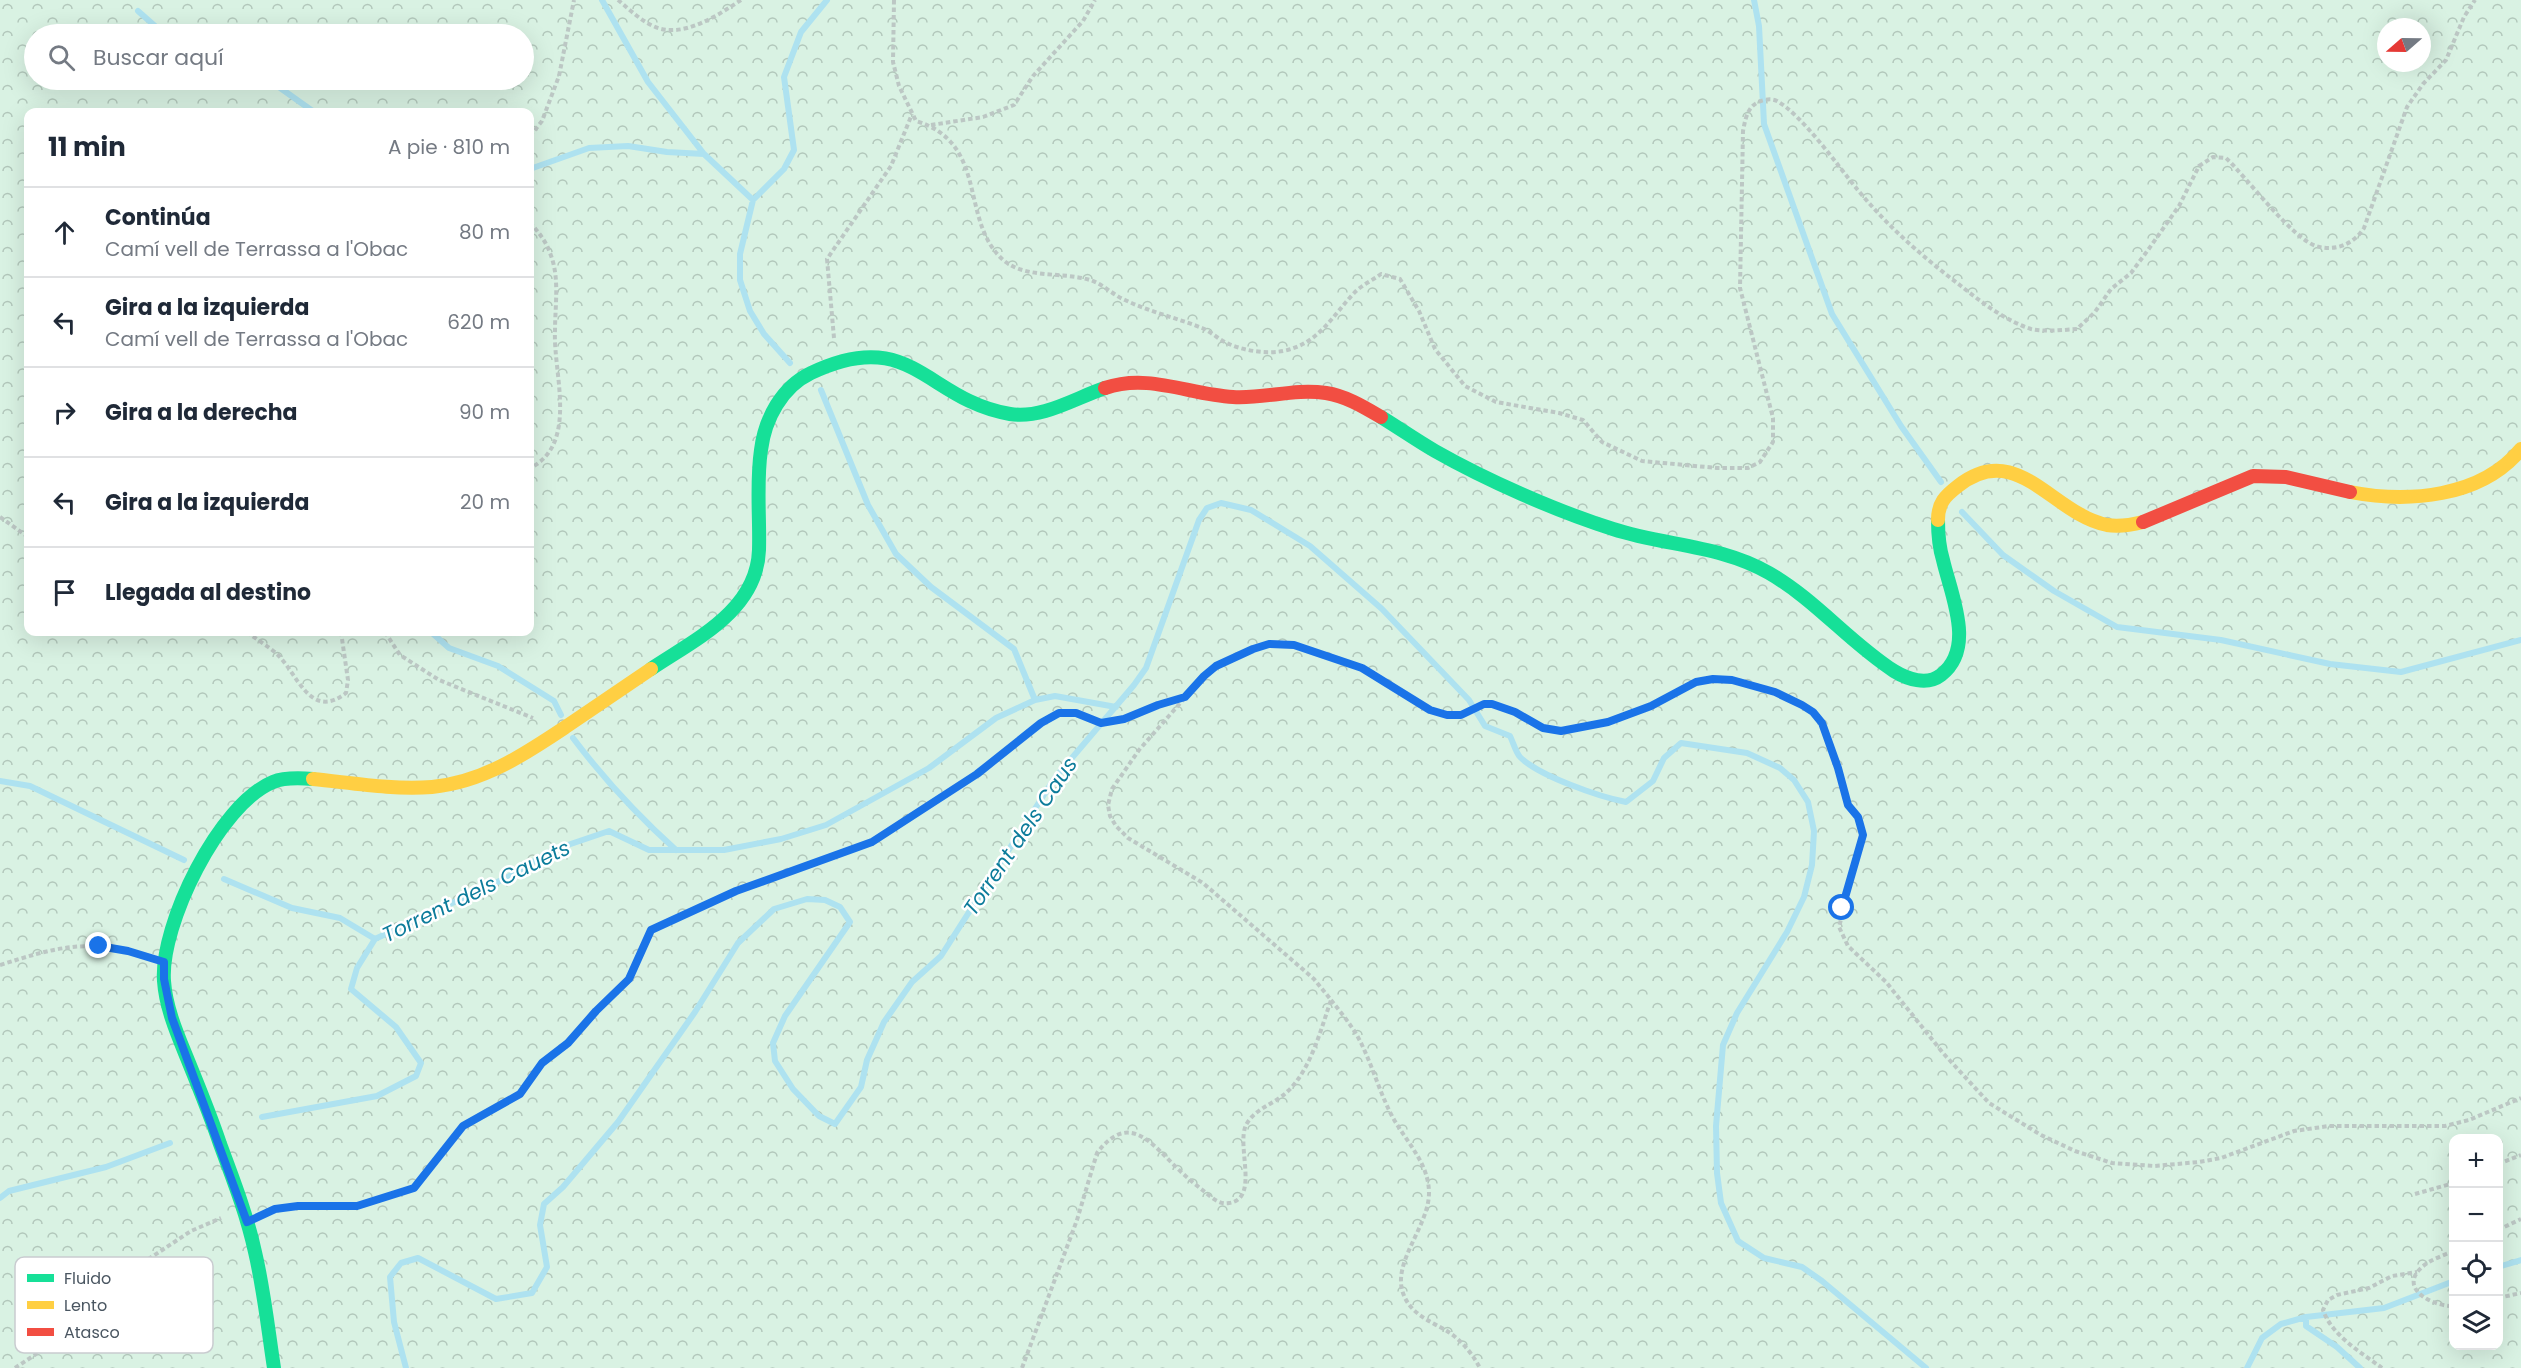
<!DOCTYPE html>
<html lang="es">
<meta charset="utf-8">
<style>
body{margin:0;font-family:Poppins,sans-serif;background:#f2f2f3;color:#1f2937}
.controls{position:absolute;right:18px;bottom:18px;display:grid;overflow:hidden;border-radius:12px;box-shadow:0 6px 24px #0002}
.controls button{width:54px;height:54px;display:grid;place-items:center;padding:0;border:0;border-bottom:2px solid #e0e1e3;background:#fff;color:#1f2937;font:30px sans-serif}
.compass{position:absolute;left:2377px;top:18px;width:54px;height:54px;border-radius:50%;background:#fff;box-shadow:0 6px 24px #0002;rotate:250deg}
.stop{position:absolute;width:18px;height:18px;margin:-14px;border:4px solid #1a73e8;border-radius:50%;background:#fff}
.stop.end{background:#1a73e8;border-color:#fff;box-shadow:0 2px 6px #0008}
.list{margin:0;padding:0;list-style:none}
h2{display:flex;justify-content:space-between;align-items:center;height:78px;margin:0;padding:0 24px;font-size:26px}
h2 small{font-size:20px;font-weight:400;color:#747a83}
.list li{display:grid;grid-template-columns:39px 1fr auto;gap:18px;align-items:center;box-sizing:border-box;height:90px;padding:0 24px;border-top:2px solid #e0e1e3}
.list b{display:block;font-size:22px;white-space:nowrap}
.list p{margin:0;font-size:20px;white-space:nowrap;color:#747a83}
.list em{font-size:20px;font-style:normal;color:#747a83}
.icon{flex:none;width:33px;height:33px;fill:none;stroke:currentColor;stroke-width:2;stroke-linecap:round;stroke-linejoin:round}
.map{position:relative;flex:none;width:2521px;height:1368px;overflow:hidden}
.search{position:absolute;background:#fff;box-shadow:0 6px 24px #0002;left:24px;top:24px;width:510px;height:66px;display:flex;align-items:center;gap:15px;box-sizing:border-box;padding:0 21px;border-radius:33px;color:#747a83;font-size:22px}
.panel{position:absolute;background:#fff;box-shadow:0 6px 24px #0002;left:24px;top:108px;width:510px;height:528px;border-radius:12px}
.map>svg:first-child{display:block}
.forest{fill:url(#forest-crowns);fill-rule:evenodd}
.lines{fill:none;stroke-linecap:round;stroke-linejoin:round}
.stream{stroke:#aee2f0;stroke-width:6}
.path{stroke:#bcc7c4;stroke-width:4;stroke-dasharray:4.5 3;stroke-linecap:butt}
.fast{stroke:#16e098;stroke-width:14}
.slow{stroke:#ffcf43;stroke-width:14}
.jam{stroke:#f24e42;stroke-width:14}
.route{stroke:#1a73e8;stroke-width:8}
.labels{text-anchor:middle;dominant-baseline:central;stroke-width:5;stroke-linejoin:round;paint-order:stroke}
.water-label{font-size:21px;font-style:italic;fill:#0c7c9b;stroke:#fff}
.key{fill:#fff;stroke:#c9ccd0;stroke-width:1.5}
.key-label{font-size:16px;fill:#4a5661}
</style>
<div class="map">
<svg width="2521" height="1368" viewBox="0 0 2521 1368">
<defs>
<pattern id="forest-crowns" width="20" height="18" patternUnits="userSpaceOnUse" patternTransform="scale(1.5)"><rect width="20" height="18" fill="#d9f2e3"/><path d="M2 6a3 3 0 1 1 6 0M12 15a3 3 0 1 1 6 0" fill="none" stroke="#b2c7bb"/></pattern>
</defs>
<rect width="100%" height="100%" fill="#f4f4f4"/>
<path class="forest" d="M0,0H2521V1368H0ZM2386,27H2422V63H2386ZM34,34H524V80H34ZM28,112H530V632H28ZM2454,1138H2498V1346H2454Z"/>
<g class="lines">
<path class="stream" d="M602,0L648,82L704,154L753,200
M1754,0L1759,26L1764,124L1832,314L1901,426L1941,482
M138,11L164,34
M269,80L314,112
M530,169L589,148L628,146L667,152L704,154
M790,363L764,334L750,311L740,280V254L753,200L784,169L794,150L784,77L801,32L827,0
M821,390L868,505L896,554L931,587L1014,649L1035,700
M1962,512L2003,555L2054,591L2117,627L2221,640L2330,664L2401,672L2521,640
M431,632L449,648L498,666L554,701L561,715
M573,738C604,779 637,815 676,850
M0,781L30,786L184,860
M224,879L292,908L340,918L375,939
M262,1117L377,1096L416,1076L421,1063L396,1027L351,989L357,968L375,939L508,877L553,850L609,831L649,850H724L781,839L826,825L929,768L996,718L1035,700L1055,696L1116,707
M0,1198L9,1191L106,1167L170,1143
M2498,1267L2521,1260
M2306,1317V1326L2337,1347L2360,1368
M406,1368L394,1322L390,1277L401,1263L418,1258L496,1299L532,1293L547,1267L540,1225L544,1204L563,1187L618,1122L695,1012L738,943L774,909L807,899L825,900L840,907L850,922L785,1016L773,1043L775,1061L793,1089L819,1116L835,1124L861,1087L867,1060L884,1022L912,982L941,956L1054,779L1134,685L1146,668L1199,520L1207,508L1221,503L1251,510L1310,546L1382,609L1469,700L1485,726L1510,736C1513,742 1516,753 1520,757C1539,776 1600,797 1626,802L1653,781L1664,758L1681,743L1747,753L1780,768L1794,780L1808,802L1814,831L1812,865L1804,897L1787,932L1737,1013L1723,1045L1716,1126L1717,1173L1721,1203L1738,1241L1764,1258L1802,1267L1822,1281L1926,1368
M2247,1368L2262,1338L2281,1324L2306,1317L2384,1308L2454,1281"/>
<path class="path" d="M618,0C629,9 640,20 653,26C682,40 718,15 741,0
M894,0L893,62L899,86L916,121C988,143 960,216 1000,257C1022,280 1061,271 1090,280C1103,284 1113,295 1125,300C1150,312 1177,318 1202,328C1212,332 1220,341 1229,344C1245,351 1266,354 1283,351C1319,344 1332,316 1355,292C1362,285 1373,280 1381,274L1400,279L1419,311L1435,349L1465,386L1496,402L1559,413L1583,420L1602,442L1642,461L1717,468H1748L1760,462L1773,442V418L1740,288L1743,131C1746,116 1748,104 1764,100C1769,99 1773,99 1777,101C1803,116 1838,166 1857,189C1888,227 1923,257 1961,286C1981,302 2006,321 2031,329C2045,332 2063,330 2077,329L2095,312L2111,289L2131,273L2148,250L2179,206L2199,166L2213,157L2226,158C2247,178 2292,238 2316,246C2335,252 2354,244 2364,228L2407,107L2423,84L2446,60L2464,17L2475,0
M931,125L983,117L1014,105L1033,76L1083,21L1095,0
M530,136L542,121L559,76L574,0
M530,222C538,232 546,241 550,253C560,277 555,305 555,331C553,373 579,444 530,468
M834,338L827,259L891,166L912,114
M0,517L28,537
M247,632C256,639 268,646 277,654C298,674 310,721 346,693L348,680L341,632
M385,632L400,655L439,680L533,718
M0,965C54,948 86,938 143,955
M1331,1000C1342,1014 1354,1028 1362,1045C1373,1068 1380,1093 1392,1116C1406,1142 1429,1163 1429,1193C1429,1226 1392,1262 1403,1293C1410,1314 1430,1321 1447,1331C1461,1340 1472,1353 1480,1368
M2498,1164L2521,1155
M2415,1194L2454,1183
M270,1212L298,1206H357L414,1188L463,1126L520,1094L542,1063L568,1043L596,1011L629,979L651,930L736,891L872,842L977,774L1041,723L1059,713H1075L1101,723L1124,719L1158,705L1185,697
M2498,1230L2521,1219
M2454,1251C2442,1256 2428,1260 2419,1270C2400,1291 2436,1307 2454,1306
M2498,1298L2521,1293
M15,1368L68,1333L147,1260L191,1231L221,1218
M1022,1368L1077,1220L1097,1153C1129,1111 1151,1143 1177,1168C1186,1177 1196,1185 1205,1192C1212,1198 1220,1205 1229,1203C1260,1199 1236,1146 1246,1125C1255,1108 1275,1104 1288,1091C1311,1069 1321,1029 1331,1000L1314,979L1203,883L1128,838L1116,826L1110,816L1108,805L1112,789L1139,750L1204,676L1232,658L1269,644L1294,645L1362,668L1429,710L1447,715H1461L1483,704H1492L1515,712L1543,728L1561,731L1608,722L1651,706L1696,682L1713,679L1732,680L1775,692L1802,705L1813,712L1822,723L1838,768L1848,805L1858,817L1863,835L1839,927L1848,946L1886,982L1943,1053L1989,1103L2041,1135L2075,1151L2112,1163L2154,1166L2199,1162L2221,1158L2294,1131L2329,1126H2445L2469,1120L2521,1098
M2382,1368C2362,1353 2332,1336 2323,1310L2328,1300L2337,1295L2369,1288L2392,1276L2417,1272"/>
<path class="fast" d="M1381,417C1399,428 1416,440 1435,451C1486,480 1556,511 1613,529C1665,546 1721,545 1769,573C1816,600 1849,642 1894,671C1907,679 1927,686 1941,675C1976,648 1951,595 1943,560C1939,547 1938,534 1938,520
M651,669C694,640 757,611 759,550C760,516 756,483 761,450C765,418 782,387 811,373C912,325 926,400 1010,414C1043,419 1075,398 1105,388
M274,1368C268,1329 264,1290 255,1252C247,1215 233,1179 220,1144C211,1117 200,1090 189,1063C179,1038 166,1010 164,981C160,925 219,804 273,782C285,777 301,778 313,779"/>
<path class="slow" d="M2350,492C2407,503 2481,498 2521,449
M1938,520C1938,503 1945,496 1958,486C2017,439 2052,514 2107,525C2119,527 2131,525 2143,522
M313,779C353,783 392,790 432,787C484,782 525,754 567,726C595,707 623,688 651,669"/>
<path class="jam" d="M1105,388C1149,373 1190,395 1233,397C1265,399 1294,388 1326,393C1346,396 1364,407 1381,417
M2143,522L2253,476L2286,477L2350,492"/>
</g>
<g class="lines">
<path class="route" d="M99,946L128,951L164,962V979L172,1018L247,1222L275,1209L298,1206H357L414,1188L463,1126L520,1094L542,1063L568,1043L596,1011L629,979L651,930L736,891L872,842L977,774L1041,723L1059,713H1076L1101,723L1124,719L1158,705L1185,697L1204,676L1216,666L1253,649L1269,644L1294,645L1362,668L1430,710L1447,715H1461L1484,704H1492L1515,712L1543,728L1561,731L1608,722L1651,706L1696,682L1713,679L1732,680L1775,692L1802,705L1813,712L1822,723L1838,768L1848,805L1858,817L1863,835L1842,908"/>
</g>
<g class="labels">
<g class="water-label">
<text transform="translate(1020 836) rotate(-56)">Torrent dels Caus</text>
<text transform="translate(476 891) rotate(-26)">Torrent dels Cauets</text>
</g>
</g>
<rect x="15" y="1257" width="198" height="96" rx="9" class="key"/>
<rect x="27" y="1274" width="27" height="8" fill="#16e098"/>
<rect x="27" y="1301" width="27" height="8" fill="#ffcf43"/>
<rect x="27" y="1328" width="27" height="8" fill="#f24e42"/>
<g class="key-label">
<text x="64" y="1284">Fluido</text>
<text x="64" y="1311">Lento</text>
<text x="64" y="1338">Atasco</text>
</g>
</svg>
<div class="controls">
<button>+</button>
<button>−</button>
<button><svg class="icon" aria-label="locate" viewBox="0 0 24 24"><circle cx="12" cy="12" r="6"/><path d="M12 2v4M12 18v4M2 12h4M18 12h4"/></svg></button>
<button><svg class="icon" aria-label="layers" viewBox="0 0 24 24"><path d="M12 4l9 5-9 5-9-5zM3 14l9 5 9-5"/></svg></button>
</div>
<svg class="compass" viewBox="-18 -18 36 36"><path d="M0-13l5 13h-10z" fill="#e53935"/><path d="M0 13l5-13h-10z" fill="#747a83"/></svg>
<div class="stop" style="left:1842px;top:908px"></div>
<div class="stop end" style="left:99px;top:946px"></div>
<div class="search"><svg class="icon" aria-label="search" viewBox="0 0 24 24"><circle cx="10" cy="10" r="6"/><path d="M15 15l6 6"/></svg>Buscar aquí</div>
<section class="panel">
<h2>11 min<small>A pie · 810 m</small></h2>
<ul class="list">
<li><svg class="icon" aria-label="ahead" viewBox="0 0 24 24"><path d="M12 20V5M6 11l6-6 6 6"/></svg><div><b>Continúa</b><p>Camí vell de Terrassa a l'Obac</p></div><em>80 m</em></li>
<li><svg class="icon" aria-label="left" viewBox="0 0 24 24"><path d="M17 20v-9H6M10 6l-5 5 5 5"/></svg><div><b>Gira a la izquierda</b><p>Camí vell de Terrassa a l'Obac</p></div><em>620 m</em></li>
<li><svg class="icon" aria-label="right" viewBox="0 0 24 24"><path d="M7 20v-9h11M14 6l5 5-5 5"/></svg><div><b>Gira a la derecha</b></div><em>90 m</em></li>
<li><svg class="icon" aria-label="left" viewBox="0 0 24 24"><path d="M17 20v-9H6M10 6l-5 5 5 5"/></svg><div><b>Gira a la izquierda</b></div><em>20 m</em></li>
<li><svg class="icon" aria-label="arrive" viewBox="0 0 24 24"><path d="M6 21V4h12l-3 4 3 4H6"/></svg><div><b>Llegada al destino</b></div></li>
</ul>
</section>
</div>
